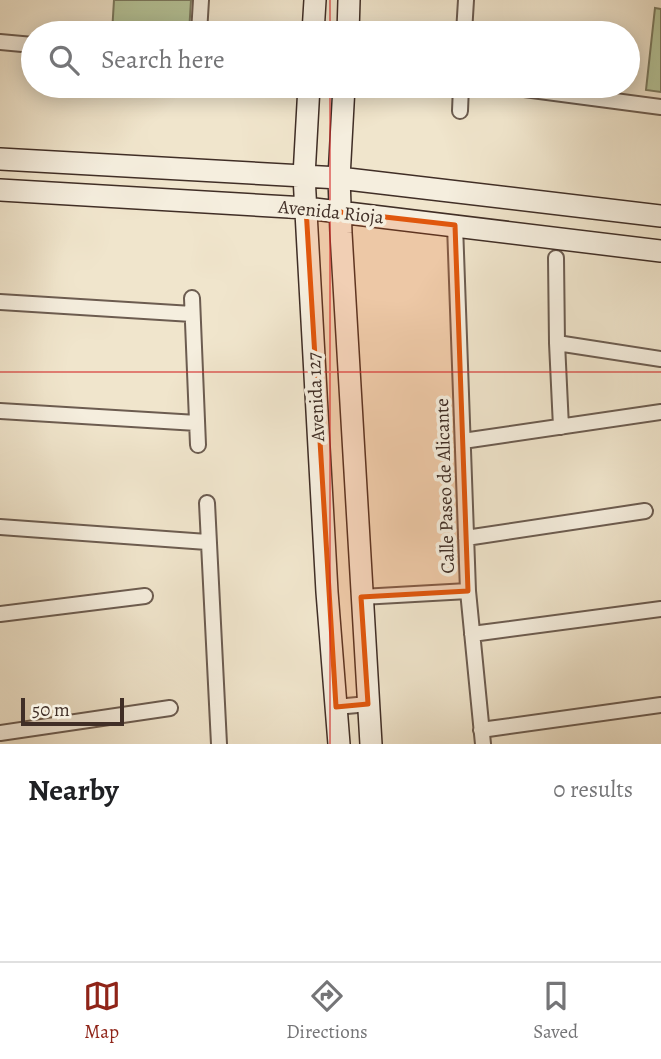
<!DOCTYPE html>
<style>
body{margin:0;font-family:Alegreya,serif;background:#f2f2f2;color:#202124}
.scale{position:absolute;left:21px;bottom:18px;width:103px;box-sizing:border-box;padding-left:7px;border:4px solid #402e26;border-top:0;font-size:19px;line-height:24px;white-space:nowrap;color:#402e26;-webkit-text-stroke:5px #f5eede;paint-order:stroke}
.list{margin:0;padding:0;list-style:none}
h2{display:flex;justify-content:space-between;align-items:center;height:91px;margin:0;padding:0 28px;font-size:30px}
h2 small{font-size:23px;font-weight:400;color:#757577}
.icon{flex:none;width:38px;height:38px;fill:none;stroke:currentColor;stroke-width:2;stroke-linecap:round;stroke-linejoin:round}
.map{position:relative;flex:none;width:661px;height:744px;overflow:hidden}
.search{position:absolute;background:#fff;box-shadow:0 4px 18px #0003;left:21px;right:21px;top:21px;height:77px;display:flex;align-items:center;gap:18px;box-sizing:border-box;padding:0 24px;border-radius:38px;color:#757577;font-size:26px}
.sheet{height:217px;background:#fff}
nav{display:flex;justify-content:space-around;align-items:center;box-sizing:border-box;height:98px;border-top:2px solid #e0e0e0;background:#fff;font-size:19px;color:#757577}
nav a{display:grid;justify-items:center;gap:4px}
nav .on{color:#8f2418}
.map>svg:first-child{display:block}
.green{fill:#b6c59a;stroke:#7b7a60;stroke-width:2}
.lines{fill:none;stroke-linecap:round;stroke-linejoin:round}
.street-casing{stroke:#6c5c50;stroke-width:18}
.secondary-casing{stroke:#402e26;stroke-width:24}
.street{stroke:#f5eede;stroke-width:14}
.secondary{stroke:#f5eede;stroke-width:21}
.marked{fill:#e0570d;fill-opacity:0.2;stroke:#e0570d;stroke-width:5;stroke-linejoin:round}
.grid{fill:none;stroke:#d62828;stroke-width:2;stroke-opacity:0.55}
.labels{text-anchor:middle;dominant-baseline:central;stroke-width:7;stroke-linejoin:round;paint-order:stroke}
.street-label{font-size:19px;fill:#402e26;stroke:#f5eede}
</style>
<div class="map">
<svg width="661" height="744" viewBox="0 0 661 744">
<rect width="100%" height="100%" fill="#f0e5cc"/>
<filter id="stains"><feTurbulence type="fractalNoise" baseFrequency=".00286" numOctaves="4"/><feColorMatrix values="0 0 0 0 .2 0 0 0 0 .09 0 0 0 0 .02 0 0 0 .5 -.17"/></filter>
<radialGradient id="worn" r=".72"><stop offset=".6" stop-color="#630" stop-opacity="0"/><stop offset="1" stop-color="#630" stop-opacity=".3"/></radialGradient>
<path class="green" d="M114,0H191L189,33H112Z
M655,8L661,9V92L646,90Z"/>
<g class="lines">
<g class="street-casing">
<path id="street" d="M199,33L201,0
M464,33L466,0
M0,42L33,45
M501,86L661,107
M460,111L461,86
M455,225L468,591L483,744
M556,258L557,343L561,427
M192,298L198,445
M0,302L192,314
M557,343L661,359
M0,411L197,423
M463,441L661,412
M207,503L219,744
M0,527L207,542
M466,538L645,511
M361,597L468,591
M0,614L145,596
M472,634L661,609
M336,707L368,704
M481,730L661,705
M0,733L170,708"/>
</g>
<g class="secondary-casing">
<path id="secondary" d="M313,33L315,0
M348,33L349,0
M309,86L304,176L327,592L339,744
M344,86L339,178L341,233L371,744
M0,159L339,178L661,216
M0,190L306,208L661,251"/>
</g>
<use href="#street" class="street"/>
<use href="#secondary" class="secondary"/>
</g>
<path class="marked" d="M306,208L455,225L468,591L361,597L368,704L336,707Z"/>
<path class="grid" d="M330,0V33M330,86V744M0,372H661"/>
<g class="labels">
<g class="street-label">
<text transform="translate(331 212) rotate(6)">Avenida Rioja</text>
<text transform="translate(316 397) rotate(-93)">Avenida 127</text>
<text transform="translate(445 486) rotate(-92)">Calle Paseo de Alicante</text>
</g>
</g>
<rect width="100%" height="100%" filter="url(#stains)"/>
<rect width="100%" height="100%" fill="url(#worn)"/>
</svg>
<div class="scale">50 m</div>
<div class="search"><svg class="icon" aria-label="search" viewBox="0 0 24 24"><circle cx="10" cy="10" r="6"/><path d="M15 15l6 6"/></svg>Search here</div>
</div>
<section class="sheet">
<h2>Nearby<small>0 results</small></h2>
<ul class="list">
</ul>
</section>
<nav>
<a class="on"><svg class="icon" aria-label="map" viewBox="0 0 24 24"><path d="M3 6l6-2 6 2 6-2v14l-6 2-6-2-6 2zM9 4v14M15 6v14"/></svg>Map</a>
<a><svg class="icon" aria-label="directions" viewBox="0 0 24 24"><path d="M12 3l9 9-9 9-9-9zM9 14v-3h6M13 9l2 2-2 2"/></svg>Directions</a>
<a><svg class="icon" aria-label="saved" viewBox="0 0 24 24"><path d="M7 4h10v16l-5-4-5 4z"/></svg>Saved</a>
</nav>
